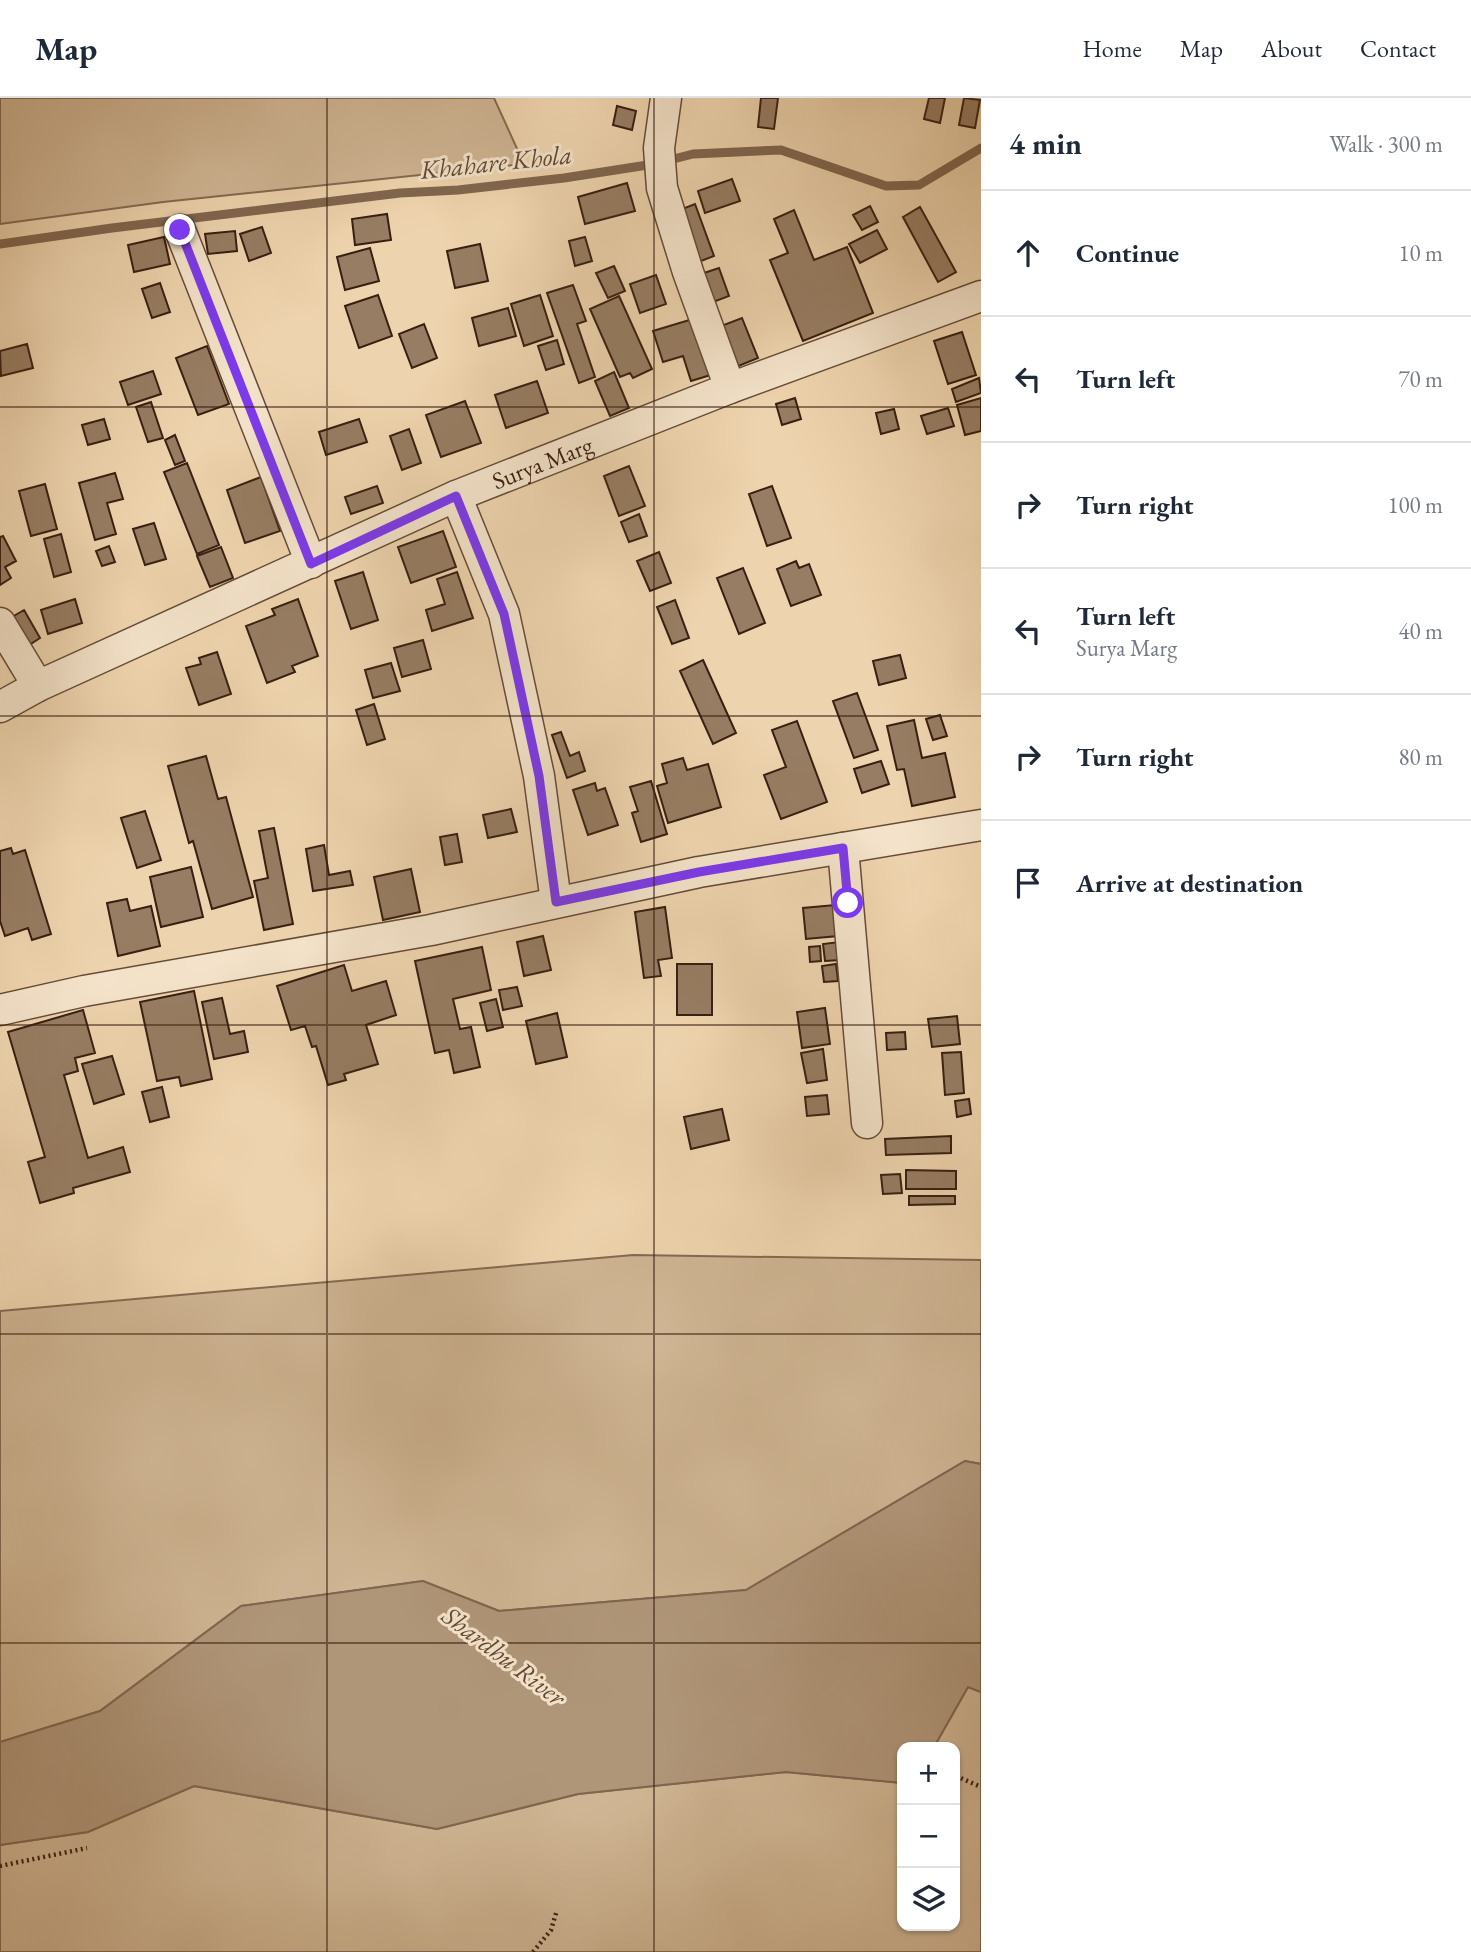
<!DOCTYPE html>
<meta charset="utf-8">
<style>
body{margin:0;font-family:"EB Garamond",serif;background:#f2f2f3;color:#1f2937}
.controls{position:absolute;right:21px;bottom:21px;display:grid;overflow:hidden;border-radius:14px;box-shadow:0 2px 5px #0004}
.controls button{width:63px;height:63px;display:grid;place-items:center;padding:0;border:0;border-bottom:2px solid #e0e1e3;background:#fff;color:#1f2937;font:35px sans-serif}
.stop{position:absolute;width:21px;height:21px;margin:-16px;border:5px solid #7c3aed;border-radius:50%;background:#fff}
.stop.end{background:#7c3aed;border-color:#fff;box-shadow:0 2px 7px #0008}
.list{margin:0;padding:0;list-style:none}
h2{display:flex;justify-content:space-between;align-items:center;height:91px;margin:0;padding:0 28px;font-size:30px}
h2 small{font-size:23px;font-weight:400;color:#747a83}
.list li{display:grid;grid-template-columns:46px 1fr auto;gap:21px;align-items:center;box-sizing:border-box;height:126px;padding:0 28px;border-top:2px solid #e0e1e3}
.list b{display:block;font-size:26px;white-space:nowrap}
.list p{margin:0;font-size:23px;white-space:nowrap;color:#747a83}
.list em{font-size:23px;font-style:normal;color:#747a83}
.icon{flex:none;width:38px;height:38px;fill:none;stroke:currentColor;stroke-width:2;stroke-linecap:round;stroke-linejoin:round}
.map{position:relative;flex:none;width:981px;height:1854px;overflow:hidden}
header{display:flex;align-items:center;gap:42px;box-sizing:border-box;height:98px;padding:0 35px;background:#fff;border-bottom:2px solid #e0e1e3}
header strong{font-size:33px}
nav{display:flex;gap:38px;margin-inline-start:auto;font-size:24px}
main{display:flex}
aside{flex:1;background:#fff}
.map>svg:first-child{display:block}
.green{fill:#cfb593;stroke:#846a52;stroke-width:2}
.water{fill:#b09679;stroke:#80664f;stroke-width:2}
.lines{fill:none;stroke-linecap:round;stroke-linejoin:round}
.stream{stroke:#80664f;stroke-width:9}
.building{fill:#977d63;stroke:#381f11;stroke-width:2}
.minor-casing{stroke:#664c38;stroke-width:33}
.path{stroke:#381f11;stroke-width:4.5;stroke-dasharray:2 3.5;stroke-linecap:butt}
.minor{stroke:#f4e3ca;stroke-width:30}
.route{stroke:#7c3aed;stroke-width:9}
.grid{fill:none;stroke:#381f11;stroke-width:2;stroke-opacity:0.55}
.labels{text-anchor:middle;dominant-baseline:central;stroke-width:6;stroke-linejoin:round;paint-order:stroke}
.street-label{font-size:24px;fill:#381f11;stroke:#f4e3ca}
.water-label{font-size:26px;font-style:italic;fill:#624935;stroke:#f4e3ca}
</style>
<header>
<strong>Map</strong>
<nav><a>Home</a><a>Map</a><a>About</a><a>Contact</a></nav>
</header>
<main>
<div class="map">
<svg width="981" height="1854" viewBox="0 0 981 1854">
<rect width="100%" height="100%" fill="#eed4ae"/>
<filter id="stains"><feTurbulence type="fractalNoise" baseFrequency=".00286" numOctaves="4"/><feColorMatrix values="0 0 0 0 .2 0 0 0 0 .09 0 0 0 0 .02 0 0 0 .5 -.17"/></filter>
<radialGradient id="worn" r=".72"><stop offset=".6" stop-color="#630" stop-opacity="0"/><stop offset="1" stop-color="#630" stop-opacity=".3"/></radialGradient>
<path class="green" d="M0,0H494L524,66L163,104L0,126Z
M633,1157L981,1162V1366L965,1363L746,1492L499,1513L423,1483L241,1508L100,1613L0,1644V1213Z
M968,1589L981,1594V1854H0V1747L88,1734L194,1688L437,1731L578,1696L786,1674L902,1685V1828H955V1649H934Z"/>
<path class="water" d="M965,1363L981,1366V1594L968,1589L934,1649H902V1685L786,1674L578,1696L437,1731L194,1688L88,1734L0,1747V1644L100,1613L241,1508L423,1483L499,1513L746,1492Z"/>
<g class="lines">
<path class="stream" d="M0,146L112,130L400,95L458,92L564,80L654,66L693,56L781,52L886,88L919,87L981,50"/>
</g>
<path class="building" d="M761,0H778L774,31L758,29Z
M929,0H945L940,25L924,21Z
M964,0L980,2L975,30L959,27Z
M617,8L636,13L632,32L613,27Z
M732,81L740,103L705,115L698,93Z
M627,85L635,113L585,126L578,99Z
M695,106L714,158L696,165L677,113Z
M870,108L878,124L862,132L853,117Z
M920,109L956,174L938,184L903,119Z
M794,112L814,162L847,149L873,215L803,243L770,162L788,155L774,121Z
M387,116L391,142L355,147L352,121Z
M262,129L271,155L249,163L240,136Z
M877,132L887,151L860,165L849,146Z
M235,133L237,153L208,156L205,136Z
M164,139L170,166L134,174L128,147Z
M585,139L592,163L575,168L569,143Z
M480,146L488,183L455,190L447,153Z
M370,150L379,183L345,192L337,159Z
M614,168L625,193L608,200L596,175Z
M719,170L729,198L708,206L698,177Z
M656,177L666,206L640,215L630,186Z
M160,185L170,214L152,220L142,191Z
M573,187L586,223L577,226L595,279L579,285L547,195Z
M378,197L392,238L359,250L345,208Z
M540,197L553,238L524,248L511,206Z
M619,198L652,271L633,280L630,275L620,279L590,211Z
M508,210L516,238L479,248L472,220Z
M696,220L714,276L691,283L683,258L663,264L653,233Z
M742,220L758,260L736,269L721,228Z
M424,226L437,260L412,270L399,236Z
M962,234L976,277L948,286L934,243Z
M557,242L564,266L546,272L538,248Z
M27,246L33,270L1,278L0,253Z
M207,248L229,306L198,317L176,260Z
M153,273L161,296L128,307L120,284Z
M614,274L629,310L610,318L595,283Z
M979,280L981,295L956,304L952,291Z
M537,283L548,315L506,330L495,297Z
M795,300L801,321L782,327L776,306Z
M981,300V333L965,337L957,307Z
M465,303L481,345L441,359L426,317Z
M151,304L163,340L148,344L136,309Z
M948,310L954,328L927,336L921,318Z
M894,311L899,331L881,336L876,315Z
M104,321L110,341L88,347L82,327Z
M359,321L367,344L326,357L319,334Z
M409,331L421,365L402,372L390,338Z
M175,337L185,363L175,367L165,342Z
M187,365L219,447L197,456L164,374Z
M629,368L645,408L619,418L604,378Z
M115,375L123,401L107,405L116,436L95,442L79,385Z
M261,379L280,433L245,445L227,392Z
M45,386L57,431L31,438L19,393Z
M377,388L383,405L351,416L345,399Z
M772,388L791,440L767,448L749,396Z
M639,416L647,438L629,444L621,424Z
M154,425L166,461L145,467L133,431Z
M443,433L456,469L411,485L398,449Z
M61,436L71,474L54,479L44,441Z
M3,438L16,463L5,469L11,480L0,487V439Z
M109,448L115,464L102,468L96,453Z
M221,449L233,480L210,489L197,458Z
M659,454L671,485L650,493L637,463Z
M796,463L799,470L809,466L821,497L791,508L777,471Z
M743,470L765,525L739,536L717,480Z
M363,474L378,522L351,531L335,483Z
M457,474L473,520L432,533L426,512L445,506L437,481Z
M75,501L82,525L48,536L41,512Z
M298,501L318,558L292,568L295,574L267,585L246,528L275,517L272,511Z
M675,502L689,540L672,546L657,509Z
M24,512L40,540L29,547L12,519Z
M423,542L431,571L402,579L394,550Z
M217,554L231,596L199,607L186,570L201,566L199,560Z
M900,557L906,580L879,587L873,563Z
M703,562L736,635L713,646L680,573Z
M391,565L400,593L373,600L365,572Z
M857,595L878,652L854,660L833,603Z
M374,606L385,641L367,647L356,612Z
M940,617L947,638L933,642L926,621Z
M914,622L922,660L945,655L955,699L912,708L904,671L897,672L887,628Z
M797,623L827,704L781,721L764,677L786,669L772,632Z
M561,634L570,658L579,654L585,673L567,680L552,637Z
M206,658L218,701L226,699L253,799L212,811L193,743L189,745L168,668Z
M683,660L687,672L708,666L721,709L668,725L657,688L667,685L662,666Z
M881,663L889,686L862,695L854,671Z
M651,683L667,736L641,744L632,715L638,713L630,689Z
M595,685L597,693L605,690L618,727L588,737L573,692Z
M511,711L517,734L488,740L483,717Z
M145,713L161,762L137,770L121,720Z
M274,730L293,826L264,832L254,783L268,780L259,733Z
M457,736L462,764L445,767L440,739Z
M324,747L329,777L350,773L353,787L313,793L306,751Z
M11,750L13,756L25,752L51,836L32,842L28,830L5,838L0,823V753Z
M191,769L203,819L161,829L150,779Z
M411,771L420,814L383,822L374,779Z
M127,801L130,813L151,808L160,848L118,858L107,805Z
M835,807L838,838L806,841L803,810Z
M665,809L672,860L658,862L661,878L644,880L635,814Z
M543,838L551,872L524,878L517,844Z
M839,844L841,862L825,863L823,846Z
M820,848L821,863L810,864L809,849Z
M482,849L491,892L453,901L460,931L471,929L480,969L454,975L449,952L435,955L415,863Z
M677,866H712V917H677Z
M836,866L838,883L824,884L822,868Z
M344,867L352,893L386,883L396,917L366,927L378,966L344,976L346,982L328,987L316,948L312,949L305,928L291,932L277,888Z
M517,889L522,908L503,912L499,892Z
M194,893L212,981L181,988L179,979L157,983L140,904Z
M222,900L230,936L244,933L248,954L214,961L202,904Z
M496,901L503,929L487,933L480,905Z
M825,910L830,946L802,950L797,914Z
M83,912L95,955L75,960L78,973L64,977L88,1060L123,1049L130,1074L73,1090L74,1095L40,1105L28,1064L45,1059L8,934Z
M557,915L567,959L536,966L526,923Z
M957,918L960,946L932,949L928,921Z
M905,934L906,951L887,952L886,935Z
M823,951L827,982L807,985L801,955Z
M961,954L964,995L945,997L942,955Z
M112,958L124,996L94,1006L82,966Z
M162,989L169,1019L150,1024L142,994Z
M827,997L829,1016L807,1018L805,999Z
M969,1001L971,1016L957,1019L955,1003Z
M722,1011L729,1042L691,1051L684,1019Z
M951,1038V1055L886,1057L885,1041Z
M906,1072L956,1073V1091H906Z
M900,1076L902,1095L883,1096L881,1077Z
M909,1098H955V1106L909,1107Z"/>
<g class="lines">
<g class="minor-casing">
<g id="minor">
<path d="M666,0L659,50L662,90L688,174L730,290"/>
<path d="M180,132L311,465"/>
<path d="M456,398L504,516L539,678L556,804"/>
<path d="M0,525L38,588"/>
<path id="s1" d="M0,609L38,588L456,398L730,290L981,198"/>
<path d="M843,750L867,1025"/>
<path d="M0,912L84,893L431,832L699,774L981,727"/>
</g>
</g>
<path class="path" d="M956,1678L981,1689
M0,1768L87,1750
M533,1854L551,1832L557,1812"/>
<use href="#minor" class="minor"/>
</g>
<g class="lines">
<path class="route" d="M180,132L311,466L456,398L504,516L539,678L556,804L699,774L843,750L848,805"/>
</g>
<path class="grid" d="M327,0V1854M654,0V1854M0,309H981M0,618H981M0,927H981M0,1236H981M0,1545H981"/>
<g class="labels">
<g class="street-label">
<text stroke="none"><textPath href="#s1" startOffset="595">Surya Marg</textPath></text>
</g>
<g class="water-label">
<text transform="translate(496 64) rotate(-6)">Khahare Khola</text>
<text transform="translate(504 1558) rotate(37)">Shardhu River</text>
</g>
</g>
<rect width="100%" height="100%" filter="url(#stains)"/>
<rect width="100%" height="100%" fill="url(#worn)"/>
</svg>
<div class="controls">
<button>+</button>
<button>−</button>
<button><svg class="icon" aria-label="layers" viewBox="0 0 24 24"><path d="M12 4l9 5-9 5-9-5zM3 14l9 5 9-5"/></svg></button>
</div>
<div class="stop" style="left:848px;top:805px"></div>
<div class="stop end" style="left:180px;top:132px"></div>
</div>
<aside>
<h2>4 min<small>Walk · 300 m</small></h2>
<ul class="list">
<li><svg class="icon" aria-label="ahead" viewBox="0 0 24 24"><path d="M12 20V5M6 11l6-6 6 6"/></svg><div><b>Continue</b></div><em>10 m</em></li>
<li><svg class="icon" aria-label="left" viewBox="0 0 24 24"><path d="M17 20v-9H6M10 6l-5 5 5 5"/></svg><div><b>Turn left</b></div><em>70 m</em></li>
<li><svg class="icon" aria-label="right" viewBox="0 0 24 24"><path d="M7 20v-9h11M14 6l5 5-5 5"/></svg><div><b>Turn right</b></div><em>100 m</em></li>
<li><svg class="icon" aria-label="left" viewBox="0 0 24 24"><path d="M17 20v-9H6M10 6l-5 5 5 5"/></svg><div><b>Turn left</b><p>Surya Marg</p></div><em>40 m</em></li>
<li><svg class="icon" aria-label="right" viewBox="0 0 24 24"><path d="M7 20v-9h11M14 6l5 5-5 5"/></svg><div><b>Turn right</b></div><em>80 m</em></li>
<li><svg class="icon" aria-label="arrive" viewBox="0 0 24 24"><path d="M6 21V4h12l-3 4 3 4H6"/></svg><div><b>Arrive at destination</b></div></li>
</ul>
</aside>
</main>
